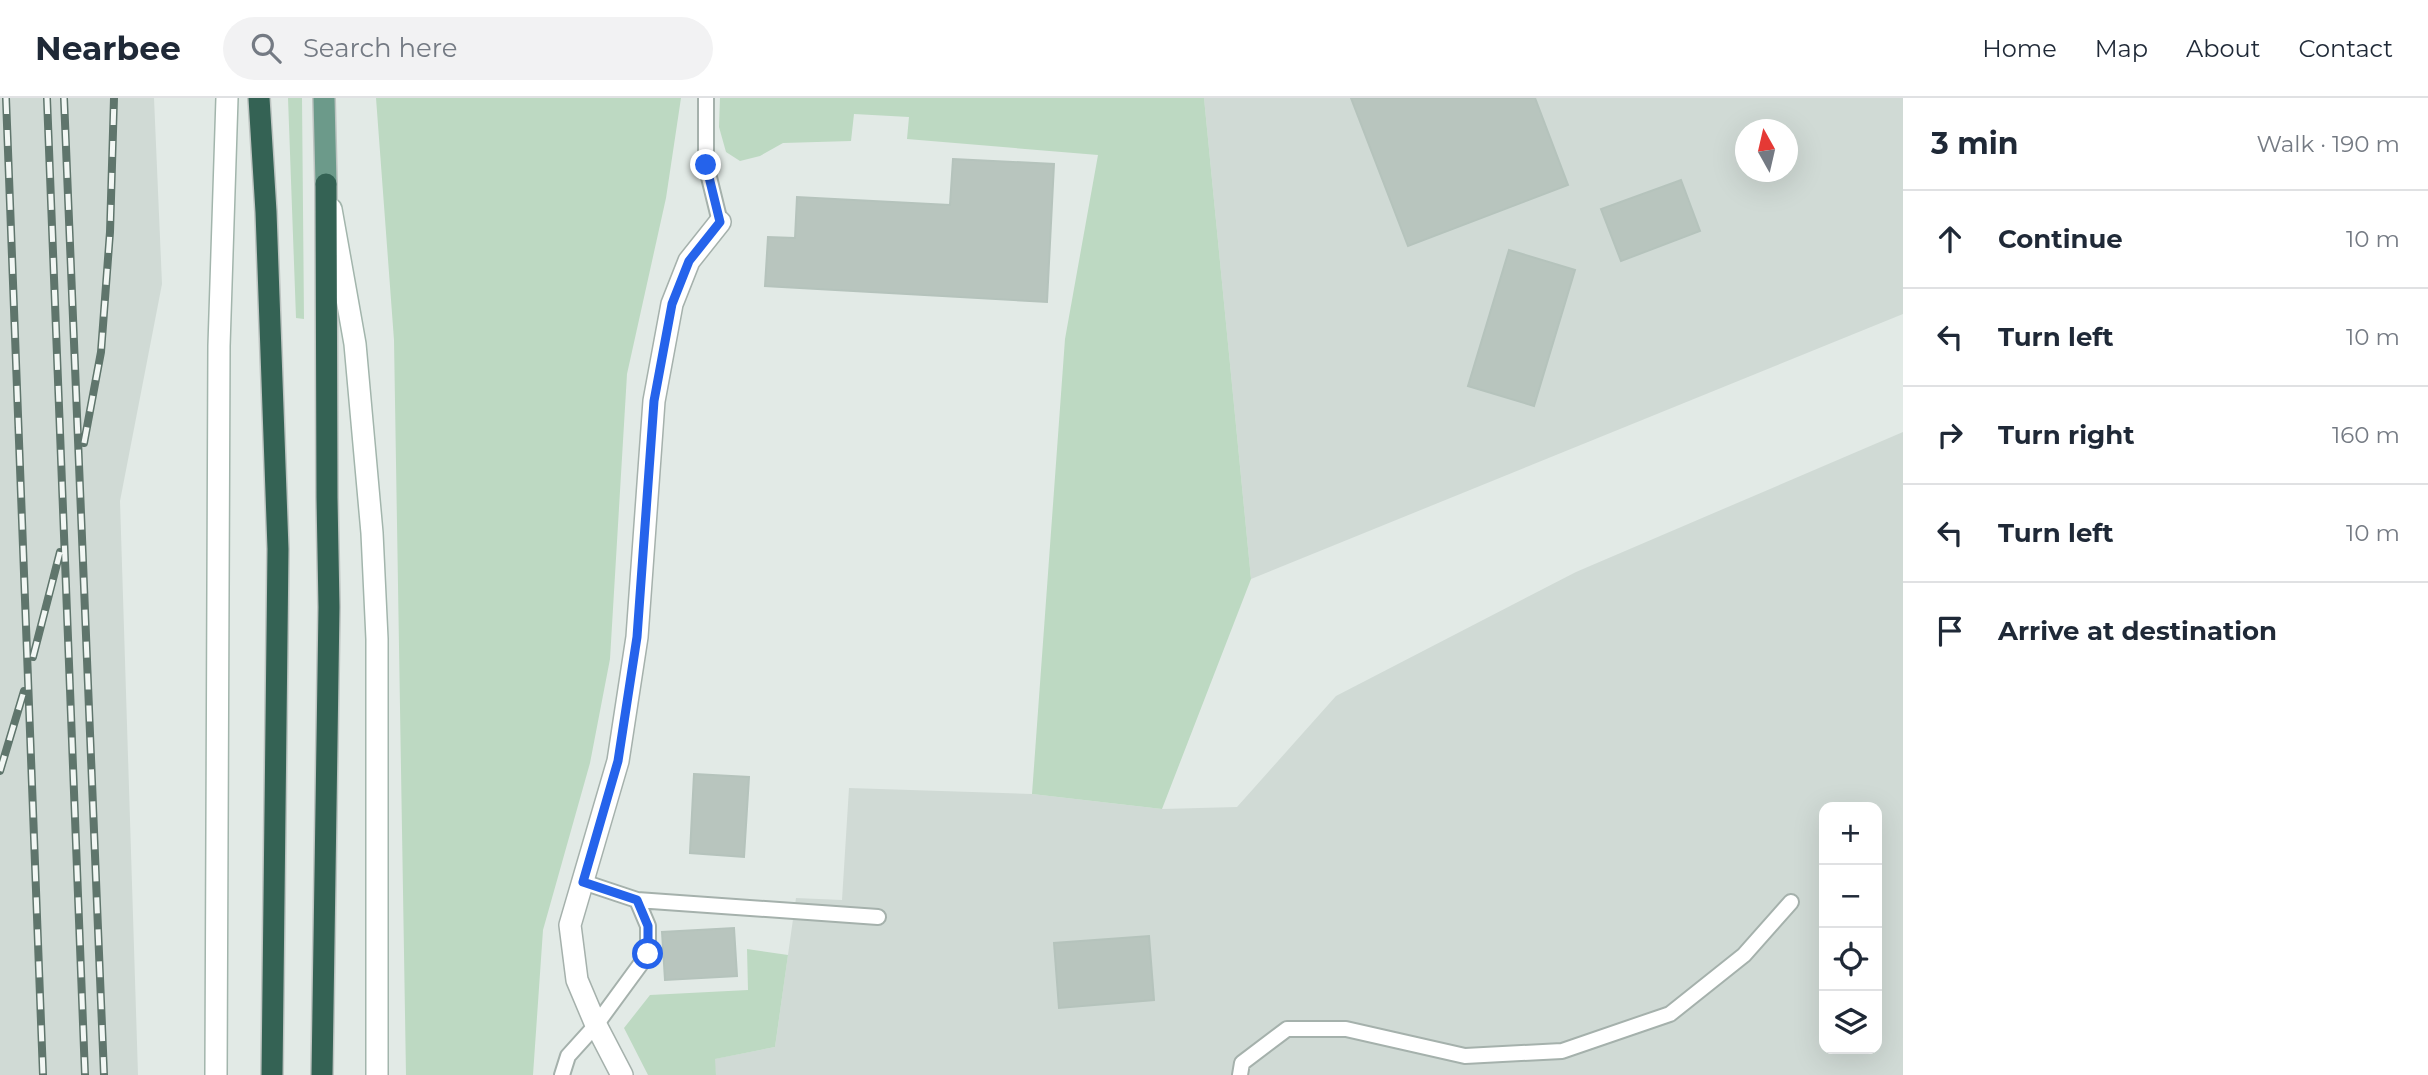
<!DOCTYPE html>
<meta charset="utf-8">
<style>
body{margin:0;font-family:Montserrat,sans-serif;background:#f2f2f3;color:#1f2937}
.controls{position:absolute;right:21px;bottom:21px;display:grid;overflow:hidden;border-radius:14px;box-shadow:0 7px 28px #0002}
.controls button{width:63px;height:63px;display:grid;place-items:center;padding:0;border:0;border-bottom:2px solid #e0e1e3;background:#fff;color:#1f2937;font:35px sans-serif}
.compass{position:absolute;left:1735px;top:21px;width:63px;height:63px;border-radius:50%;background:#fff;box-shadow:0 7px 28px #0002;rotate:352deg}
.stop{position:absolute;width:21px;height:21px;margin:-16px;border:5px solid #2563eb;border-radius:50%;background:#fff}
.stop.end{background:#2563eb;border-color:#fff;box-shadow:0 2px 7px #0008}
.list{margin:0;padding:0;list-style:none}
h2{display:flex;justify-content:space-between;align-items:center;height:91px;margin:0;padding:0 28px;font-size:30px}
h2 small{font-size:23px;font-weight:400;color:#747a83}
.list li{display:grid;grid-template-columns:46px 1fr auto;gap:21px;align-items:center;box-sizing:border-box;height:98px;padding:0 28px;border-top:2px solid #e0e1e3}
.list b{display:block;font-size:26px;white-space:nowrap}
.list em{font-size:23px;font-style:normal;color:#747a83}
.icon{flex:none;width:38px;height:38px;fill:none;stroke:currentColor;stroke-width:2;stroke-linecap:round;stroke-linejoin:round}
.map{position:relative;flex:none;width:1903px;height:977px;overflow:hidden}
header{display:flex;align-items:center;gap:42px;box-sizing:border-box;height:98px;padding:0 35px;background:#fff;border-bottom:2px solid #e0e1e3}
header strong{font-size:33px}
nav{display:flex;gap:38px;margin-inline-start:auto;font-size:24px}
.search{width:490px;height:63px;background:#f2f2f3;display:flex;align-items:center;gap:18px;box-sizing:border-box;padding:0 24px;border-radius:38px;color:#747a83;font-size:26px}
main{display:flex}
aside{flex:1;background:#fff}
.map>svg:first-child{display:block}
.built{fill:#d0dad5;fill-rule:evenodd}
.green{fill:#bdd9c2}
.building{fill:#b8c5be;stroke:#b5c3bc;stroke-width:2}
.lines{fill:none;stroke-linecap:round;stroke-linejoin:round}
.service-casing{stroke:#a5b1ac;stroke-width:18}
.minor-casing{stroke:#a5b1ac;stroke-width:24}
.secondary-casing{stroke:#a2b5ac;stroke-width:24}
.primary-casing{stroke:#bdc4c1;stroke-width:24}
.motorway-casing{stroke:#bdc4c1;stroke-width:24}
.service{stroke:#fff;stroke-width:14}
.minor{stroke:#fff;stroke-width:21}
.secondary{stroke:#fff;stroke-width:21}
.primary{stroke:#6c9a8a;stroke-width:21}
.motorway{stroke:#346254;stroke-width:21}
.rail-casing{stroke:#5f756c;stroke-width:8}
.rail{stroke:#f2f7f4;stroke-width:5;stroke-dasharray:16;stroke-linecap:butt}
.route{stroke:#2563eb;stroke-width:9}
</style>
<header>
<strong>Nearbee</strong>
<div class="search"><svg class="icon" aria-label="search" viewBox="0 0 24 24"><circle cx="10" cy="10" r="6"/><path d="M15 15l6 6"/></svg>Search here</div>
<nav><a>Home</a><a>Map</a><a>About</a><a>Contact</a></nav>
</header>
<main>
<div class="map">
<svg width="1903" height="977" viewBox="0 0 1903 977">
<rect width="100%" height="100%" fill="#e2eae6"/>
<path class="built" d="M0,0H154L162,186L120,403L138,977H0Z
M1204,0H1903V216L1251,481ZM1745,32H1787V74H1745Z
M1903,334V977H716L714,961L775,949L796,800L842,802L849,690L1032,696L1162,711L1237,709L1336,598L1576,474ZM1824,709H1877V951H1824Z"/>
<path class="green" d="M288,0H302L304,221L296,220Z
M376,0H681L666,100L627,276L610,561L590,665L543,832L533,977H406L394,242Z
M720,0H1204L1251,481L1162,711L1032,696L1065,241L1098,57L907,41L909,19L854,16L851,43L783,45L760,58L740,63L726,54L719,29Z
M747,851L788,857L775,949L715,961L716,977H648L624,930L650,897L748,892Z"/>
<path class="building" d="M1351,0H1535L1568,87L1408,148Z
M953,61L1054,66L1047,204L765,188L768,139L795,140L797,99L950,107Z
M1681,82L1700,133L1621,163L1601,111Z
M1509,152L1575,172L1534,308L1468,288Z
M694,676L749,679L744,759L690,755Z
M734,830L737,878L665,882L662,834Z
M1149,838L1154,902L1059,910L1054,845Z"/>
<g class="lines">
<g class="service-casing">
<path id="service" d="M706,0V67L720,124
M583,784L637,802L878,819
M562,977L568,958L596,927L648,856V828L637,802
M1240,977L1242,965L1287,931H1346L1465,958L1562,953L1670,916L1744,857L1791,804"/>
</g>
<g class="minor-casing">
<path id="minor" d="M622,977L596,927L577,882L570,827L618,663L637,539L654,303L672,206L689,163L720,124"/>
</g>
<g class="secondary-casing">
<path id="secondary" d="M331,111L355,246L372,435L377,541V977
M216,977L219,248L227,0"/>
</g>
<g class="primary-casing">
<path id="primary" d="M324,0L326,86"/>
</g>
<g class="motorway-casing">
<path id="motorway" d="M259,0L266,114L278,451L272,977
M322,977L329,509L327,400L326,86"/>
</g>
<use href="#service" class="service"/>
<use href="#minor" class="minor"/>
<use href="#secondary" class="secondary"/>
<use href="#primary" class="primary"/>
<use href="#motorway" class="motorway"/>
<g class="rail-casing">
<path id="rail" d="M6,0L43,977
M47,0L85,977
M64,0L104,977
M84,345L101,254L110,134L114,0
M33,559L60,454
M0,673L24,593"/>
</g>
<use href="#rail" class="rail"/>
</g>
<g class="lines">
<path class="route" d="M648,856V828L637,802L583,784L618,663L637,539L654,303L672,206L689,163L720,124L706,67"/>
</g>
</svg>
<div class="controls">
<button>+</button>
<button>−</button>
<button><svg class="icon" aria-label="locate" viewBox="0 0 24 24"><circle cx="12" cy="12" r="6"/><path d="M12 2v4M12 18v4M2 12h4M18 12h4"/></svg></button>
<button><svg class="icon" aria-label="layers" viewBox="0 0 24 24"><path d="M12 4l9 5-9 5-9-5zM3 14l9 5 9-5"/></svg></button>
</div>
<svg class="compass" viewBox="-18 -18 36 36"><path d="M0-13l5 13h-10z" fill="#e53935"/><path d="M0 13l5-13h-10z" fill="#747a83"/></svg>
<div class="stop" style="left:648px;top:856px"></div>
<div class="stop end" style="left:706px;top:67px"></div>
</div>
<aside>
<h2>3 min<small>Walk · 190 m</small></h2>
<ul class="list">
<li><svg class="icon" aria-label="ahead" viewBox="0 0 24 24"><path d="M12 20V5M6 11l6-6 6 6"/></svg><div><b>Continue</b></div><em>10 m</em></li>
<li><svg class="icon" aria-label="left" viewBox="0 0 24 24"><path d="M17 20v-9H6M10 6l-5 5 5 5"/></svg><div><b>Turn left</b></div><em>10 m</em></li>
<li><svg class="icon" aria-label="right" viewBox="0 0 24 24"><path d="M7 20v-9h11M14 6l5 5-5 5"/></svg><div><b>Turn right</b></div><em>160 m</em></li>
<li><svg class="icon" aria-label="left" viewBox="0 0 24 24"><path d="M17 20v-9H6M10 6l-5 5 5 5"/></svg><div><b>Turn left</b></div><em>10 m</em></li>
<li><svg class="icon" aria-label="arrive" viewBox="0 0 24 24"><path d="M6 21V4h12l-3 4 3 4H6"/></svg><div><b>Arrive at destination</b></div></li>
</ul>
</aside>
</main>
